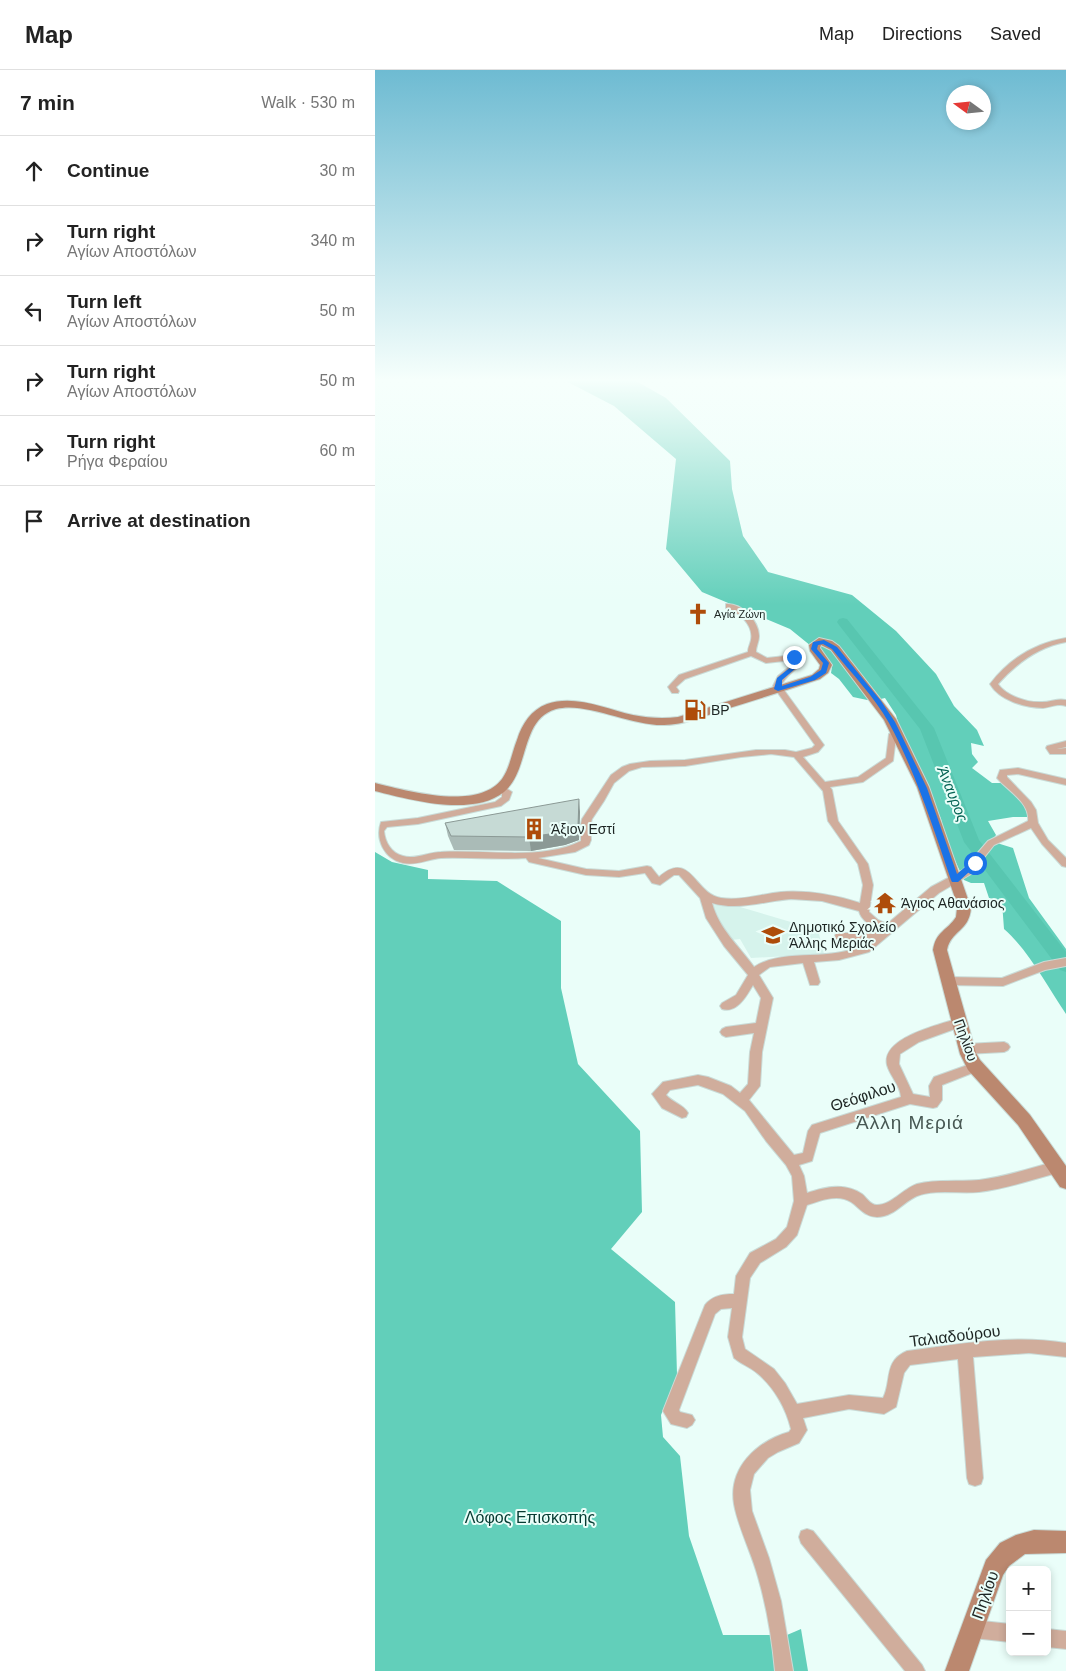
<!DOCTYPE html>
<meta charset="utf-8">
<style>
body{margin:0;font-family:Helvetica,sans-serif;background:#f2f2f2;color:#222}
.controls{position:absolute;right:15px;bottom:15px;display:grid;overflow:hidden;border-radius:8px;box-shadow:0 2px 8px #0003}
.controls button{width:45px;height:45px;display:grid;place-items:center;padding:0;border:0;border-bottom:1px solid #e0e0e0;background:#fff;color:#222;font:25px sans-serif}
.compass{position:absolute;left:571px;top:15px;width:45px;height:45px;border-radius:50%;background:#fff;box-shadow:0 2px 8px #0003;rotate:285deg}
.stop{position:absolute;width:15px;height:15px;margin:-11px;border:4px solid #1a73e8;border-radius:50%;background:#fff}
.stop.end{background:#1a73e8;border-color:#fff;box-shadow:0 1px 5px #0008}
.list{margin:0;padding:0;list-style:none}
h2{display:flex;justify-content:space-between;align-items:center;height:65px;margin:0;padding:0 20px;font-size:21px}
h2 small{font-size:16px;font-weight:400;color:#767676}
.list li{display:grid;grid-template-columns:32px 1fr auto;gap:15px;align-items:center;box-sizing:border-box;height:70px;padding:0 20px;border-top:1px solid #e0e0e0}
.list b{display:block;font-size:19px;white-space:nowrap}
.list p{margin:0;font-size:16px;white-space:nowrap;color:#767676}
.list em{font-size:16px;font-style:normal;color:#767676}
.icon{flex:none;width:28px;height:28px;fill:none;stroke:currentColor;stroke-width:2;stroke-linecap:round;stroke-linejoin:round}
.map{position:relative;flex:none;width:691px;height:1601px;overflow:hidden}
header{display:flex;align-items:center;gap:30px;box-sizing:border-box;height:70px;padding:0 25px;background:#fff;border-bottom:1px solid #e0e0e0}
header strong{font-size:24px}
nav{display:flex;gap:28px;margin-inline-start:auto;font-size:18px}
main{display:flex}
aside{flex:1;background:#fff}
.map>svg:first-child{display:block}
.built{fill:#d6f3ec}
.forest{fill:#62cfba}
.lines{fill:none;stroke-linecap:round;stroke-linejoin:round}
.river{fill:#58c6b0;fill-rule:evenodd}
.minor-casing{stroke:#c9dbd7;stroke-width:2}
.secondary-casing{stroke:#c9dbd7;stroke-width:2}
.minor{fill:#d0ad9c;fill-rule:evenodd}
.secondary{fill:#bb886f;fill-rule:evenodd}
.wall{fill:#aabbb7}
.shaded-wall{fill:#8b9995}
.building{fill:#c6dad5;stroke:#8b9995}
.route{fill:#1a73e8}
.labels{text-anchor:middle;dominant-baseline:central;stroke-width:4;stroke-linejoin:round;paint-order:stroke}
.far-poi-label{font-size:11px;fill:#1d2523;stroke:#eafef9;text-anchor:start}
.poi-label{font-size:14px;fill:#1d2523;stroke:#eafef9;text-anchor:start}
.street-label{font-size:14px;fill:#1d2523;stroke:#eafef9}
.water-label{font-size:15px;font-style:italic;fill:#086657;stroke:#eafef9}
.near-street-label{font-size:16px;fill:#1d2523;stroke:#eafef9}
.near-park-label{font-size:16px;fill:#063b32;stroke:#eafef9}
.near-quarter-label{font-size:19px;letter-spacing:1px;fill:#475853;stroke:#eafef9}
</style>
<header>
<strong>Map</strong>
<nav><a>Map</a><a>Directions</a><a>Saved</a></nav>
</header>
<main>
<aside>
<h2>7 min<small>Walk · 530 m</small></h2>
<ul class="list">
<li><svg class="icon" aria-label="ahead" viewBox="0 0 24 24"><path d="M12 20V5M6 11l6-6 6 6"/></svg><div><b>Continue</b></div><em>30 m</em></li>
<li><svg class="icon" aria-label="right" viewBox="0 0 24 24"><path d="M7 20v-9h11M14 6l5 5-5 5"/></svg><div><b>Turn right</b><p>Αγίων Αποστόλων</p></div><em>340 m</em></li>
<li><svg class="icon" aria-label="left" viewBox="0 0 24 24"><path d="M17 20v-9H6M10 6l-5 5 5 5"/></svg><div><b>Turn left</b><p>Αγίων Αποστόλων</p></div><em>50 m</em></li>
<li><svg class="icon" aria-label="right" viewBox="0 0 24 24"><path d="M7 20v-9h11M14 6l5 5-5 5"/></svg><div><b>Turn right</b><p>Αγίων Αποστόλων</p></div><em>50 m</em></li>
<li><svg class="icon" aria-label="right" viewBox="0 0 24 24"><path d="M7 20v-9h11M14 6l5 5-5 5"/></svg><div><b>Turn right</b><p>Ρήγα Φεραίου</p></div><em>60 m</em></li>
<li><svg class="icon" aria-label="arrive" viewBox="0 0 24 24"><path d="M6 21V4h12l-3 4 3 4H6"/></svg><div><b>Arrive at destination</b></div></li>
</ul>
</aside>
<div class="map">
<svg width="691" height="1601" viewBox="0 0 691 1601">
<rect width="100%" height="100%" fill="#eafef9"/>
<path class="built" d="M355,834L443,860L449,884L376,888L365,869L356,870L341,847L337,835Z"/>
<path class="forest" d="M191,311H261L291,328L355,391L357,419L368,466L393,502L477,525L521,561L561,604L579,636L602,660L609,676L596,673L597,684L603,692L597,698L617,713H629L651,738L653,747H638L613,751L621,765L618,769L622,773L638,778L654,828L691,879V944C672,916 654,881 629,859L627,832L614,828L609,813H596L589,810L571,771L566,749L559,732L526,663L521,645L510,628L497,631L478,627L464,609L456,603L457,597L445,577L436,576L415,559L327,522L291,479L301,389L239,336Z
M0,782L17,792L53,800V809L122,811L186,851V918L203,994L265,1061L267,1142L236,1179L300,1232L302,1305L286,1345L288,1367L305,1386L314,1466L348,1565H412L426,1559L433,1601H0Z"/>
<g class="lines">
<path class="river" d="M468,548L472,549L559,658L604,770L691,882V902L685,900L589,772L545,659L464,555L462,552L464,549Z"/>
<g class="minor-casing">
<path id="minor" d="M351,534C367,533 384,551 384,566C384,572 381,576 381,582L392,588L419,585L429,590C423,600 410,605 406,616L449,675L443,682L428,687L450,712L483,707L511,688L514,664L522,660L526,663L521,667L518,691L488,712L455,717L457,720L463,751L493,794L498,815L494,842L503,850L512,854L556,817L588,800L613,771L653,751C655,732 633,721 622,708L625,700L643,698L691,709V715L643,704L632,705V707L656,732L661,740L663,753L673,770L691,788V797L687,796L667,774L656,758L619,775L596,804L564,823L494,882L464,890L439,892L445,912L443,915H435L428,893L395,897L384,905L398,928L387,982L385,1016L374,1030L419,1085L428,1083L433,1061L437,1055L526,1027C525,1015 515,1006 512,995C506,967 565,955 584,948L588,950L590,953L588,956L544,972L525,984L524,994L538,1024L555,1027L554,1016L559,1007L601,992L605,994L607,997L605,1000L567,1015V1030L562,1037L558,1038L535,1034L445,1063L437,1091L424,1095L429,1106L432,1123C450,1117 470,1112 487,1124C492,1128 495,1135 502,1135C516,1135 528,1119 542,1114C562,1109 583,1112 604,1110C630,1107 656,1098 682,1091L687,1093L688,1097L687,1101L682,1103C656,1110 630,1119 604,1122C584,1124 561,1119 542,1126C528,1132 519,1147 502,1147C490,1147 485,1138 476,1132C463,1123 444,1131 432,1135L422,1165L411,1177L385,1193L375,1208L367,1267L370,1279L399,1299L410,1313L422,1334L474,1325L508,1328C517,1312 508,1291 532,1281C585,1274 638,1264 691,1273V1287L654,1283L598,1287L608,1408L606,1414L600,1416L594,1414L592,1408L583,1289L535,1295L529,1303L521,1337L509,1344L474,1339L428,1348L432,1360L424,1373L403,1382L393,1388L379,1404L375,1420L377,1441L394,1488L406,1531L418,1601H400C397,1569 392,1538 383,1507C377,1484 363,1457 359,1434C353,1398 382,1371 414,1362L416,1359C411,1338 399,1317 382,1303C375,1297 366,1294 359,1288L353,1267L357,1238L346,1239L340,1244L304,1340L305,1342L317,1345L320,1350L317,1355L312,1358L296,1354L288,1341L330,1235C337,1226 347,1224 359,1224L361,1206L375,1183L401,1169L412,1157L419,1131L417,1106L411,1095L391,1071L370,1041L348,1024L323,1015L295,1020L291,1025C297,1032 309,1035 313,1043L311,1047L307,1048L287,1038L277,1024L288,1012L323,1005L333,1007L356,1016L365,1023L373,1014L375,982L379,963L351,967L347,965L345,962L347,959L351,957L381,953L386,928L378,915C372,925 362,944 347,939L345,936L347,933L361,925L373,905L349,876L331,848L325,828L304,805H299L285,815L277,813L270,803L244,807L211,805L154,792L151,788C123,790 94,787 66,788C53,789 41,796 28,793C9,789 0,769 6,752L43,748L120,732L127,727V723L121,718L126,715L137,722L134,730L126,736L43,754L12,757L9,761C10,772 16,783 28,786C40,790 54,782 66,782C109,779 167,791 206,771V754L207,749L236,705L247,697L255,694L275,691L310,690L381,680H410L421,682L437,678L440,675L398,616L403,606L419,593L420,591L418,590L391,593L376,586L310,609L301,617L304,621L303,623H297L293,617L304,605L373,582C373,577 375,575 376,570C379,555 364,542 351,538ZM396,684L419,687L448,721L453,751L483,794L488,815L485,833C460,825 433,820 406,822C386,824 366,831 346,828C319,824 316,779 284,807L276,797L272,796L244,801L211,799L163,788L200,782L214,775L216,770L215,756L217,749L229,731L239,713L254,701L267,697L310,696L366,687ZM416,829L447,831L484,841C486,850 496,856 505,860L481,863H461L460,866L461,869C472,872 484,871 495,869C463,896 413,875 379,897C364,876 344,859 337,833C363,841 390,831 416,829Z
M691,568V572C663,577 642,593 623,614C631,626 653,633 667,632C676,632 682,628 691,630V636C682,633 677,637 668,638C650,638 624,630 615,614C634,589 660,573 691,568Z
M691,671V677L682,679L691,678V684H675L671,678L672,676Z
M691,888V896L670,900L628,916L573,915L569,914L567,911L569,908L573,907L627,908L669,892Z
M629,972L633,974L635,977L633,980L629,982L591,984L587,982L585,979L587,976L591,974Z
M432,1459L438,1461L547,1595L550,1601H530L426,1473L424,1467L426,1461Z
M598,1550L635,1554V1572L598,1568L592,1565L589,1559L592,1553Z
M672,1559L691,1561V1579L672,1577Z"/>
</g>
<g class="secondary-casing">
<path id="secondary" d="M444,568L457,571L464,576L521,649L554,717L596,838C594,862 576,860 572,880L601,983L605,990L655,1045L691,1096V1119L685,1117L643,1055L593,1000L585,984L558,880C561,861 572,861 581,847L582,838L579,825L542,717L509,650L456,580L446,575L445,578L457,595L453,603L445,609C413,620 380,630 348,640C329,646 309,655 289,655C256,656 210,631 181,639C145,649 155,700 129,722C98,747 35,730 0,721V713C32,721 103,741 127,709C135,698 137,682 142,670C147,654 156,640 172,634C199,624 232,639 258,645C273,648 288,649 303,647L437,605L444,599L445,595L435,581L434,575Z
M659,1460L691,1461V1483L650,1484L634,1496L628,1505L594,1601H570L611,1490L625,1473L641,1465Z"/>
</g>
<use href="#minor" class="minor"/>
<use href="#secondary" class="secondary"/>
</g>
<path class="wall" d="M205,742L204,770L190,775L156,781L79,780L73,766L70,753Z"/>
<path class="shaded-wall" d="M204,729L205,742L204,770L190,775L156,781L154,767Z"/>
<path class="building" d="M204,729L203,756L188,762L154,767L76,766L70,753Z"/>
<linearGradient id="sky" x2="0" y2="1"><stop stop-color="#6ebbd2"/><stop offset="0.58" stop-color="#f6fffc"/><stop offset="1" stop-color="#f6fffc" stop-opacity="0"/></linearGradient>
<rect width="691" height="535" fill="url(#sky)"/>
<path class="route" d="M449,570L462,577L506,631L520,652L552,718L582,804L597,791L600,790L604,793L583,812H577L576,810C558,757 541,703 514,653C499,626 476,603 457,579L448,574L443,575L442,579L454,593L451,603L440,610L403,621L399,619L402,608L422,592L416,588V585L426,587L428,592L407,610V616L435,607L446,600L448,593L436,579L438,572Z"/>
<defs>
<g id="church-bare" transform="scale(1.725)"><path d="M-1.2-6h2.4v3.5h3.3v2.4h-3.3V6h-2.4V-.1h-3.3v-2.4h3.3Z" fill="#ae4c0a" stroke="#eafef9" stroke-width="2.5" paint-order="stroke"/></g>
<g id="fuel-bare" transform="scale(1.725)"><path d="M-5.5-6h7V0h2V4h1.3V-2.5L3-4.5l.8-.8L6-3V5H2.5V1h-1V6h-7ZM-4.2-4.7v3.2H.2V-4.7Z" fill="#ae4c0a" stroke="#eafef9" stroke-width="2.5" paint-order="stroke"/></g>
<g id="building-bare" transform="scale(1.725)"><path d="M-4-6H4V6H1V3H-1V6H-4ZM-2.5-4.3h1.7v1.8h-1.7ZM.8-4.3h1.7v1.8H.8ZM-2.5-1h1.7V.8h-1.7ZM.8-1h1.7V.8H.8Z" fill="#ae4c0a" stroke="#eafef9" stroke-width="2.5" paint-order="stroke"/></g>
<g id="temple-bare" transform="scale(1.725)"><path d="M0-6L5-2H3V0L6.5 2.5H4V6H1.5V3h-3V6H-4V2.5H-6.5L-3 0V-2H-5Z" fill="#ae4c0a" stroke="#eafef9" stroke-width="2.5" paint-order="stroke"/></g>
<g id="school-bare" transform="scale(1.725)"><path d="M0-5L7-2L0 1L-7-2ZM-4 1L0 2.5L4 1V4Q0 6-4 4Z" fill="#ae4c0a" stroke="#eafef9" stroke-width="2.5" paint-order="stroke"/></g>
</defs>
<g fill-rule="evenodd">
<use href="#church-bare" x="323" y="544"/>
<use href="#fuel-bare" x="320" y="640"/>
<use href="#building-bare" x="159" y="759"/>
<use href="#temple-bare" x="510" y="833"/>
<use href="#school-bare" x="398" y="865"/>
</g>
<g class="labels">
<g class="far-poi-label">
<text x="339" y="544">Αγία Ζώνη</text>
</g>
<g class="poi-label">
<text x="336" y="640">BP</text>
<text x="176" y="759">Άξιον Εστί</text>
<text x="526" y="833">Άγιος Αθανάσιος</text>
<text x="414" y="857">Δημοτικό Σχολείο<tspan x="414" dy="16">Άλλης Μεριάς</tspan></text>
</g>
<g class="street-label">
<text transform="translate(591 970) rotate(70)">Πηλίου</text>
</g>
<g class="water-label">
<text transform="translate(578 724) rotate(68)">Άναυρος</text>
</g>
<g class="near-street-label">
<text transform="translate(488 1026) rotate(-18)">Θεόφιλου</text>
<text transform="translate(580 1266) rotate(-7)">Ταλιαδούρου</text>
<text transform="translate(610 1525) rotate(-70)">Πηλίου</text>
</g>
<g class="near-park-label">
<text x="155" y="1447">Λόφος Επισκοπής</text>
</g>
<g class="near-quarter-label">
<text x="535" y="1052">Άλλη Μεριά</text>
</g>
</g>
</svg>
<div class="controls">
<button>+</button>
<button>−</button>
</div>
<svg class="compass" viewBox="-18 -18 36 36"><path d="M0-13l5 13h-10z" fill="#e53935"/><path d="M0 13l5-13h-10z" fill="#767676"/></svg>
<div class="stop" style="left:600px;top:793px"></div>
<div class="stop end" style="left:419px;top:587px"></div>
</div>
</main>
